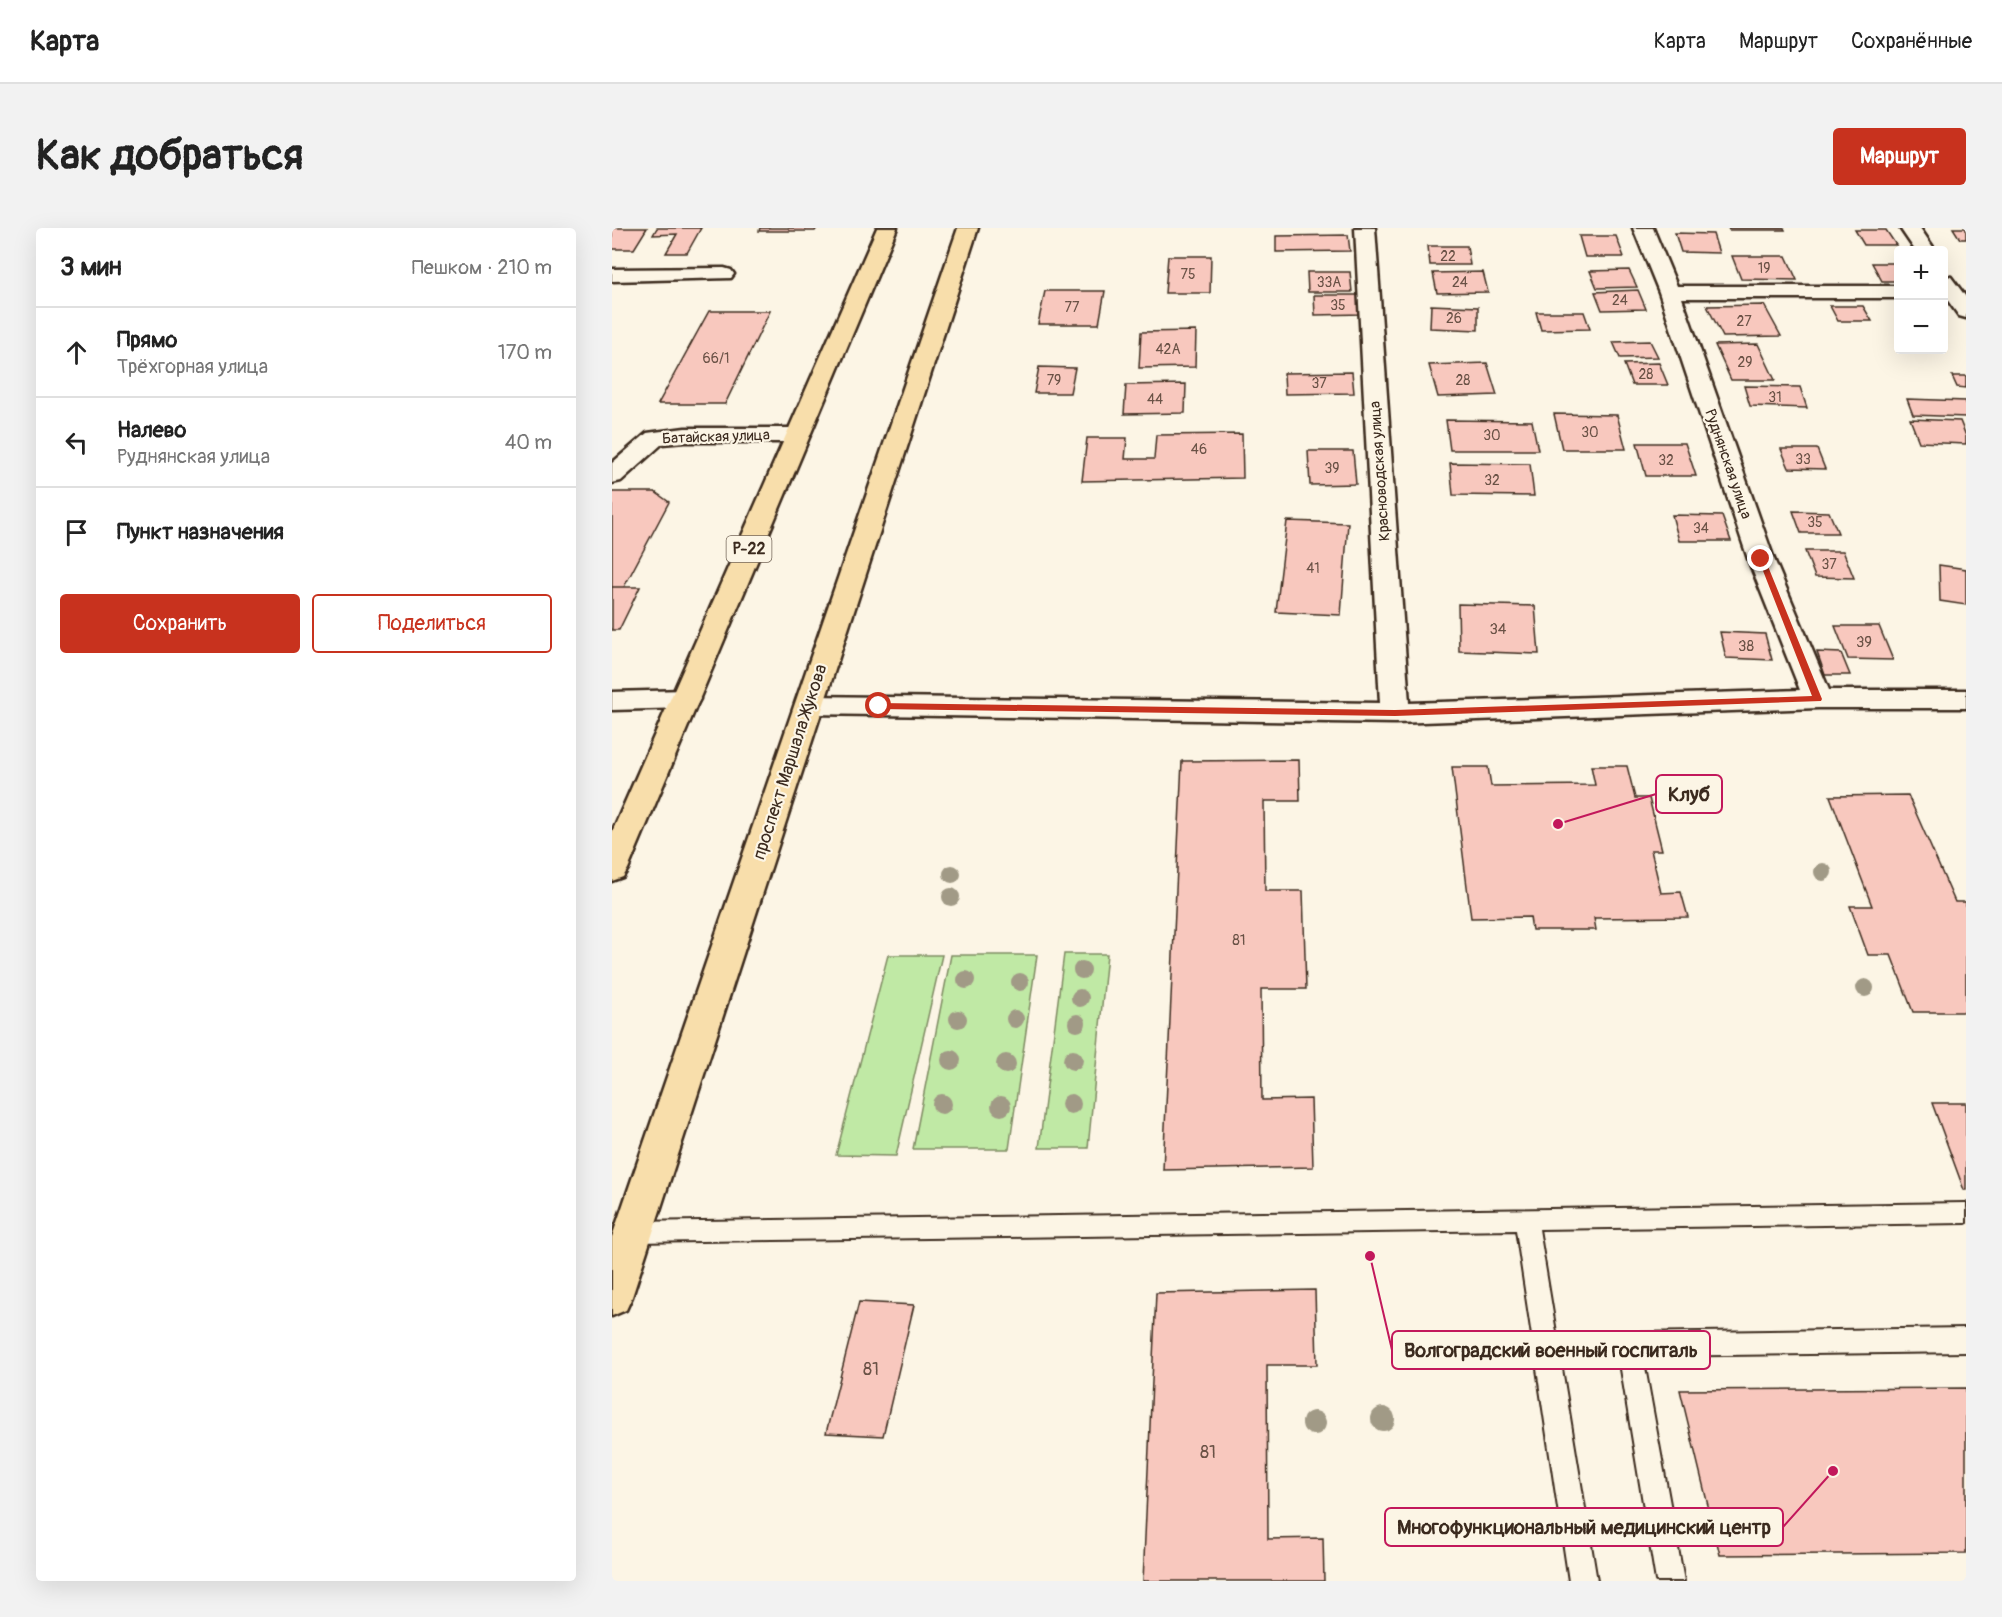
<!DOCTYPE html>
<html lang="ru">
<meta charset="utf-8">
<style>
body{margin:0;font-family:Pangolin,sans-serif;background:#f2f2f2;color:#222}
.controls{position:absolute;right:18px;top:18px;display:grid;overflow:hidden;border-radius:6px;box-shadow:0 6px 24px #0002}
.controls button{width:54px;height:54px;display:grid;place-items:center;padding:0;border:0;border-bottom:2px solid #e0e0e0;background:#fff;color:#222;font:30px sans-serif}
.stop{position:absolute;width:18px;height:18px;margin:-14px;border:4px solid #c8321e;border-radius:50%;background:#fff}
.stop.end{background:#c8321e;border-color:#fff;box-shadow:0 2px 6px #0008}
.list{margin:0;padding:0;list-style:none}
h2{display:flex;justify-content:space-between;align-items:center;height:78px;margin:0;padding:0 24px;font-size:26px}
h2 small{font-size:20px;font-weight:400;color:#767676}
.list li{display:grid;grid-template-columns:39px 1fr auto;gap:18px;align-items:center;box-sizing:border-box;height:90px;padding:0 24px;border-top:2px solid #e0e0e0}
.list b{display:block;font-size:22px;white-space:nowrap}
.list p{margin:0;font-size:20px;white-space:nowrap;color:#767676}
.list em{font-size:20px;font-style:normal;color:#767676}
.actions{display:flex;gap:12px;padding:18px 24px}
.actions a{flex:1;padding:14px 0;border:2px solid #c8321e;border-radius:6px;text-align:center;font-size:21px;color:#c8321e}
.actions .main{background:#c8321e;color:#fff}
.icon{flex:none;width:33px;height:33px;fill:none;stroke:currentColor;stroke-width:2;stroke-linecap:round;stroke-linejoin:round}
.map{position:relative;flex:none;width:1354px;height:1353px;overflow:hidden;border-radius:6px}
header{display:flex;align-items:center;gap:36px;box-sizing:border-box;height:84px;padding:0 30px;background:#fff;border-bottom:2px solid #e0e0e0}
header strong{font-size:28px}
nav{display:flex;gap:33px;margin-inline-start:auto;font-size:21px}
.intro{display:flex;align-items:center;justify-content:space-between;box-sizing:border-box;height:144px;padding:0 36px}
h1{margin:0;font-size:42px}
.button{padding:15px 27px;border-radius:6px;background:#c8321e;color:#fff;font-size:21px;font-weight:700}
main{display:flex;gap:36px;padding:0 36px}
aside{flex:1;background:#fff;border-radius:6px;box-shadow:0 6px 24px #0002}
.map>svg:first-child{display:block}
.green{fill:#c0e9a5;stroke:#7e8a62;stroke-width:1.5}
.building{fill:#f8c8be;stroke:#3b2a1e;stroke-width:1.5}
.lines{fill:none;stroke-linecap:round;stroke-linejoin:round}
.lane-casing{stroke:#3b2a1e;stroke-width:4}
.street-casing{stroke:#3b2a1e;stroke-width:5}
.highway-casing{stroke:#3b2a1e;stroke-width:5}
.lane{fill:#fcf5e5;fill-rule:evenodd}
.street{fill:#fcf5e5;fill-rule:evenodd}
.highway{fill:#f8deab;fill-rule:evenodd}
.tree{fill:#a19a86}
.route{fill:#c8321e}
.labels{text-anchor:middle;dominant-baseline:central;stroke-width:4.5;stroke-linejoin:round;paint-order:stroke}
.far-number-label{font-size:14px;fill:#6a5246}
.far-street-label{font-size:15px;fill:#3b2a1e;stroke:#fcf5e5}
.number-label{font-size:15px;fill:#6a5246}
.shield{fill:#fcf5e5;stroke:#75675a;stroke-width:1.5}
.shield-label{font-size:16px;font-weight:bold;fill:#3b2a1e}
.street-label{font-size:18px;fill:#3b2a1e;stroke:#fcf5e5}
.near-number-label{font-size:18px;fill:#6a5246}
.leader{fill:none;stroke:#c2185b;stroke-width:2}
.callout-dot{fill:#c2185b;stroke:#fcf5e5;stroke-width:2}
.callout{fill:#fcf5e5;stroke:#c2185b;stroke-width:2}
.callout-label{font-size:20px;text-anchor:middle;font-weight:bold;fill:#3b2a1e}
</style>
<header>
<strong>Карта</strong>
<nav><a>Карта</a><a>Маршрут</a><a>Сохранённые</a></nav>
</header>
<div class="intro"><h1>Как добраться</h1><a class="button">Маршрут</a></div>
<main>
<aside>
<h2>3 мин<small>Пешком · 210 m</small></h2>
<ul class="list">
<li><svg class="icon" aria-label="ahead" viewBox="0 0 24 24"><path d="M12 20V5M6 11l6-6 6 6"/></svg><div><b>Прямо</b><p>Трёхгорная улица</p></div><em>170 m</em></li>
<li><svg class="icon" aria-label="left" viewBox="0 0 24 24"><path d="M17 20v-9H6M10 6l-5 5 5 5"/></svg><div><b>Налево</b><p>Руднянская улица</p></div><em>40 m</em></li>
<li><svg class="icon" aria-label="arrive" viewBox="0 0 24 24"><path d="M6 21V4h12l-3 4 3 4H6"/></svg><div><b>Пункт назначения</b></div></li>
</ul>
<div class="actions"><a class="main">Сохранить</a><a>Поделиться</a></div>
</aside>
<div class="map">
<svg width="1354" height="1353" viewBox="0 0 1354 1353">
<rect width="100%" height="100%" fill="#fcf5e5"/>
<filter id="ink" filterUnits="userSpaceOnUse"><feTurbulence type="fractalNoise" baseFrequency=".0167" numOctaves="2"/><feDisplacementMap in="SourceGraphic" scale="12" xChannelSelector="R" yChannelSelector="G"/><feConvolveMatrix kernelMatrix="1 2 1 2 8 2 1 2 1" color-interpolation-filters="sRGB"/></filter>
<g filter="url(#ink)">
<path class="green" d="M452,726H495L476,920H427Z
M276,727H330L284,928L224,927Z
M339,727H425L397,921H301Z"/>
<path class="building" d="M0,0H35L22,21H0Z
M45,0H89L75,25H54L65,6L41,7Z
M148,0H205L203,3H147Z
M1116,0H1172L1173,2H1117Z
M1341,0H1354V11H1348Z
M1243,2H1274L1284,17H1252Z
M1063,5L1101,6L1107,25L1069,24Z
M736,7L738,23L664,24V8Z
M967,8H1004L1012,29H973Z
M816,18H855L858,37H818Z
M556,28H599L598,65H553Z
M1120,28H1174L1185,52L1129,51Z
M1260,35H1286V53H1270Z
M1017,42L1025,59L985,60L978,43Z
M695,44H738L740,64H696Z
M871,44L876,64L825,65L821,45Z
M1026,62L1034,81L990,82L983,64Z
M433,63H493L487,96H426Z
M702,67H748L750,86L703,87Z
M819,77L866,79V102L818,100Z
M1152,77L1169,108L1111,109L1095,78Z
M1218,78H1251L1260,93H1226Z
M97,83H158L113,176H46Z
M924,84H972L978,101L929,102Z
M584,103L583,139L527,140L529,104Z
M1038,113L1046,129L1008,130L1001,114Z
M1146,116L1163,152H1119L1103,117Z
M875,135L885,167L826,169L817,137Z
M1047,135L1056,157H1020L1012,136Z
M427,139L463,140L458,165H422Z
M740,144L742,165L673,166L672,145Z
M1340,148H1354V160L1345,159Z
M574,156L573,185L512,186L514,157Z
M1132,158L1188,159L1195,180L1138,178Z
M1295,171L1354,173V189L1301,187Z
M942,186L1005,187L1014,221H950Z
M1298,191L1348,193L1354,208V216L1307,214Z
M834,192L920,193L926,222H838Z
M630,206L631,250L470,253L475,210H515L513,231H542L544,207Z
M1025,215H1073L1084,248H1034Z
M1169,221H1205L1213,241L1177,240Z
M696,223H741L744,256L698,257Z
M838,235L918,236L922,268L841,267Z
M0,264H43L57,274L12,359H0Z
M1181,283L1217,284L1226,305H1189Z
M1060,287L1110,288L1119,313H1067Z
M675,293L736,295L729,387L664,384Z
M1193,323H1231L1242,350L1203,349Z
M1327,337L1354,341V377L1328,373Z
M0,359H28L7,402H0Z
M846,376L923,378L927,426L847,423Z
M1223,398H1267L1281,432L1236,431Z
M1108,404L1153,406L1160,432L1114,430Z
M1205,424L1229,425L1238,447H1213Z
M687,532L688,573H652L653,663H691L694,761H649L650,872L699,871L701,939L551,942L570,533Z
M979,538H1015L1023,570H1037L1050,622H1039L1049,665L1069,664L1076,689L982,690L984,702H920L918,689L859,690L840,539H876L879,558L983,557Z
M1296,567L1343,674H1354V784H1301L1279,727H1256L1238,678H1260L1218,568Z
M1320,875H1354V962H1352Z
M703,1062L705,1137H655L656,1311L711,1310L712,1353H531L544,1065Z
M247,1074L302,1077L271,1208L214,1205Z
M1354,1160V1325L1108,1327L1068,1162Z"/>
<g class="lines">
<g class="lane-casing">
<path id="lane" d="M1354,975V995L927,1001L985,1353H957L904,1002L21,1014L13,1011L9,1004L13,997L21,994Z
M1354,1100V1124L1031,1128L1072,1353H1044L1005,1117L1008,1109L1017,1105Z"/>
</g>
<g class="street-casing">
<path id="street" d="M743,0H763L797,475L1188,462L1136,331L1047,64L1021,0H1041L1065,58H1286V70H1070L1162,331L1217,462H1354V480H1206L783,495L197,486L187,484L183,477L187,470L197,468L768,475Z
M1288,0H1308L1323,22H1303Z
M112,40L119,42L122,46L119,50L0,53V41Z
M1332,47L1339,49L1354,69V90L1347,88L1332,67Z
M73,200H186L194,202L198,207L194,212L186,214H73L50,216L9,253L0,255V235L35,205Z
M74,462L84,464L88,471L84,478L74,480L0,482V464Z"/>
</g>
<g class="highway-casing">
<path id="highway" d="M265,0H285L16,641L11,649L0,653V604Z
M346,0H366L20,1069L14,1082L0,1088V1009Z"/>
</g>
<use href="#lane" class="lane"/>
<use href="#street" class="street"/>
<use href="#highway" class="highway"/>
</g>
<g class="tree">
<circle cx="1211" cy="644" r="9"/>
<circle cx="340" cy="646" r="9"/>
<circle cx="339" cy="669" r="9"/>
<circle cx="470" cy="742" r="9"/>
<circle cx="354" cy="752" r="9"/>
<circle cx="408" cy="754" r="9"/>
<circle cx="1253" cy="760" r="9"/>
<circle cx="468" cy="770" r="9"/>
<circle cx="346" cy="791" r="9"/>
<circle cx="403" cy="791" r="9"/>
<circle cx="465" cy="795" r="9"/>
<circle cx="339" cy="832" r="10"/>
<circle cx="461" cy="832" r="10"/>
<circle cx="394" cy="836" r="10"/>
<circle cx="330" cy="876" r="10"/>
<circle cx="459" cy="876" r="10"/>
<circle cx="389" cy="878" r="10"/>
<circle cx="771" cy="1191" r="12"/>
<circle cx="702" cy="1195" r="12"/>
</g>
</g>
<path class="route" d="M1146,330L1153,331L1210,471L1209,473L783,488L267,481L263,478L267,475L783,482L1200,468Z"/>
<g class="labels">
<g class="far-number-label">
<text x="836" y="28">22</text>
<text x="1152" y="40">19</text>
<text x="576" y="46">75</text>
<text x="717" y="54">33А</text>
<text x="848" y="54">24</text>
<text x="1008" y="72">24</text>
<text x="726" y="77">35</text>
<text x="460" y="79">77</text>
<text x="842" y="90">26</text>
<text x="1132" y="93">27</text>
<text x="556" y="121">42А</text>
<text x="104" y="130">66/1</text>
<text x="1133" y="134">29</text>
<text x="1034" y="146">28</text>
<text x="442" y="152">79</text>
<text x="851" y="152">28</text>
<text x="707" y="155">37</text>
<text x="1163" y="169">31</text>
<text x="543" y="171">44</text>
<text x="978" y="204">30</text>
<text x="880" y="207">30</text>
<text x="587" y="221">46</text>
<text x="1191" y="231">33</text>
<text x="1054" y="232">32</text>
<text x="720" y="240">39</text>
<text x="880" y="252">32</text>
<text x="1203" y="294">35</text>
<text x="1089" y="300">34</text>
<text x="1217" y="336">37</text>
<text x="701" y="340">41</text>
</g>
<g class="far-street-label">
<text transform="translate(104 209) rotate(-2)">Батайская улица</text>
<text transform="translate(1116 236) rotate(71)">Руднянская улица</text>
<text transform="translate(768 243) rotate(-94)">Красноводская улица</text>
</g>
<g class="number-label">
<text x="886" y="401">34</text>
<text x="1252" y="414">39</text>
<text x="1134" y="418">38</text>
<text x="627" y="712">81</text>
</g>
<rect class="shield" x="114.5" y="308" width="45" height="26" rx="4.5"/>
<g class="shield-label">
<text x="137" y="321">Р-22</text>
</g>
<g class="street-label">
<text transform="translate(178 534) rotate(-72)">проспект Маршала Жукова</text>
</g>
<g class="near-number-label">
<text x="259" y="1141">81</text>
<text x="596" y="1224">81</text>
</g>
</g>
<path class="leader" d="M946 596L1044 566M758 1028L780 1122M1221 1243L1171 1299"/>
<g class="callout-dot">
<circle cx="946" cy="596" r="6"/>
<circle cx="758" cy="1028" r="6"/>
<circle cx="1221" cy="1243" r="6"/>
</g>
<g class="callout">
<rect x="1044" y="547" width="66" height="38" rx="6"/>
<rect x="780" y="1103" width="318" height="38" rx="6"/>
<rect x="773" y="1280" width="398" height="38" rx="6"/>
</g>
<g class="callout-label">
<text x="1077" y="573">Клуб</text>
<text x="939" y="1129">Волгоградский военный госпиталь</text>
<text x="972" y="1306">Многофункциональный медицинский центр</text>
</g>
</svg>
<div class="controls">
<button>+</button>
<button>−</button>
</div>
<div class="stop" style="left:267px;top:478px"></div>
<div class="stop end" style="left:1149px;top:331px"></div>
</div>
</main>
